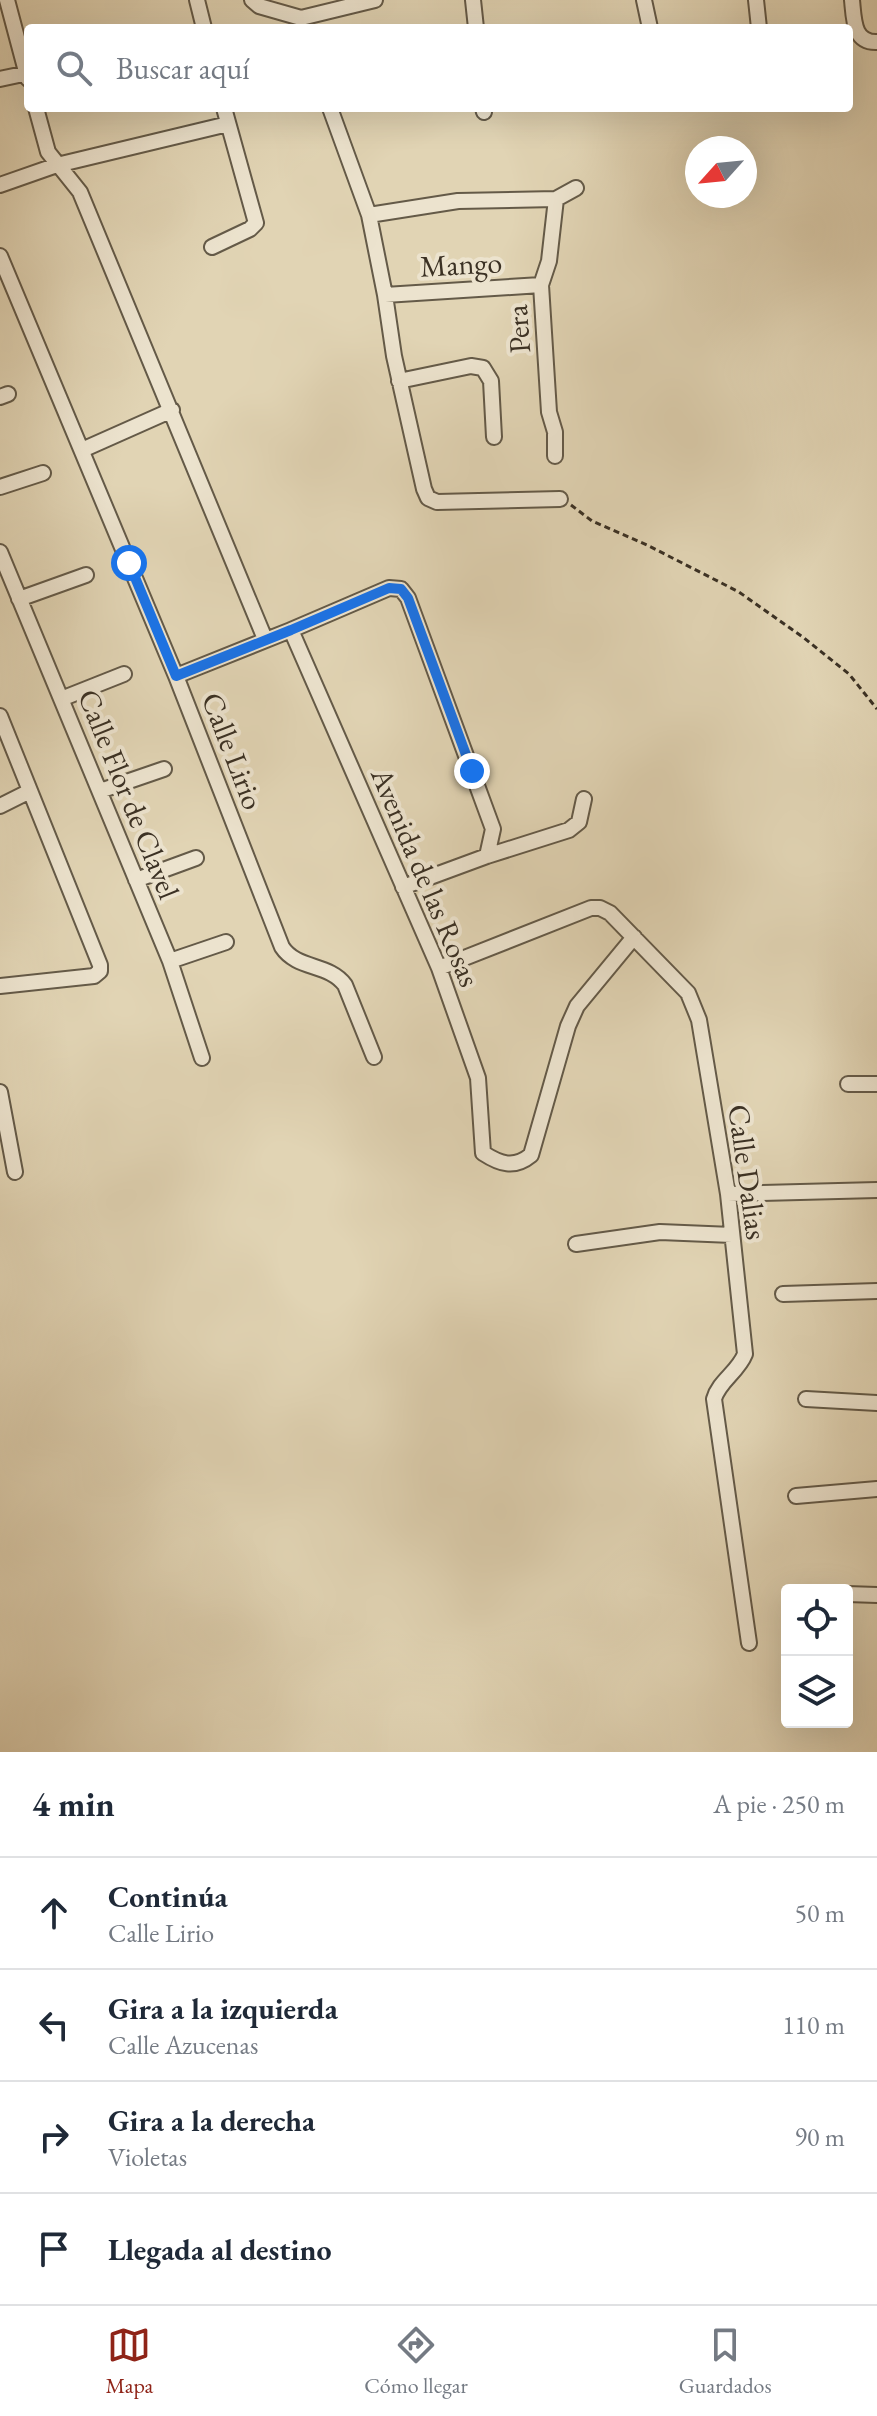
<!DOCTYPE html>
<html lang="es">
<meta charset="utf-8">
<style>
body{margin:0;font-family:"EB Garamond",serif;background:#f2f2f3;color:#1f2937}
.controls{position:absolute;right:24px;bottom:24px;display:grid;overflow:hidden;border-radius:8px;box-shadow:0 8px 32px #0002}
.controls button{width:72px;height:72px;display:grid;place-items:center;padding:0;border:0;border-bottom:2px solid #e0e1e3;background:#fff;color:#1f2937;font:40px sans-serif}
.compass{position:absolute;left:685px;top:136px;width:72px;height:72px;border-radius:50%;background:#fff;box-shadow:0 8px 32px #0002;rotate:243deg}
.stop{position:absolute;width:24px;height:24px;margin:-18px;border:6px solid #1a73e8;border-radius:50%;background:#fff}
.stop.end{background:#1a73e8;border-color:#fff;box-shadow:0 2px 8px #0008}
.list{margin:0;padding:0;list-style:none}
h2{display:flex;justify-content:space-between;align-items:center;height:104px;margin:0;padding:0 32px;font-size:34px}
h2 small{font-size:26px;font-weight:400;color:#747a83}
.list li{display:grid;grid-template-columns:52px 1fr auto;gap:24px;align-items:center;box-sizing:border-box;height:112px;padding:0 32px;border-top:2px solid #e0e1e3}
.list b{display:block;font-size:30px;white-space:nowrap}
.list p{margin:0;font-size:26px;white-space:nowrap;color:#747a83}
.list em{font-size:26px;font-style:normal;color:#747a83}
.icon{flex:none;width:44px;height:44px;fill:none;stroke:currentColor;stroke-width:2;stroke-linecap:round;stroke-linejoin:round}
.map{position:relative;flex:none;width:877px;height:1752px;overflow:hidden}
.search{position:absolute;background:#fff;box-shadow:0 8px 32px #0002;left:24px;right:24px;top:24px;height:88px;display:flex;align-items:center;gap:20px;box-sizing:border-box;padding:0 28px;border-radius:8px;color:#747a83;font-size:30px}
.sheet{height:552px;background:#fff}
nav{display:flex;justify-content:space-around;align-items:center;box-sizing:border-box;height:112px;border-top:2px solid #e0e1e3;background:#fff;font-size:22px;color:#747a83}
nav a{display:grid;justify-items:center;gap:4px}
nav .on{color:#8f2418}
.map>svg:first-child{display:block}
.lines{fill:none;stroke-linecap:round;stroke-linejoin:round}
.minor-casing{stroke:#645a48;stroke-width:18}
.path{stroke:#3b3124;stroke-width:3;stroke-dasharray:6 4;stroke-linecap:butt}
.minor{stroke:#ece3ce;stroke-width:14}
.route{stroke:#1a73e8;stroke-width:10}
.labels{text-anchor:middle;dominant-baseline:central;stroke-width:8;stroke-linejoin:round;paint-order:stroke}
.street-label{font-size:30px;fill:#3b3124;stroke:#ece3ce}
</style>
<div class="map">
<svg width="877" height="1752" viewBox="0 0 877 1752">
<rect width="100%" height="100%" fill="#e1d4b4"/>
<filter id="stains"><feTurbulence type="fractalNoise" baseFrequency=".0025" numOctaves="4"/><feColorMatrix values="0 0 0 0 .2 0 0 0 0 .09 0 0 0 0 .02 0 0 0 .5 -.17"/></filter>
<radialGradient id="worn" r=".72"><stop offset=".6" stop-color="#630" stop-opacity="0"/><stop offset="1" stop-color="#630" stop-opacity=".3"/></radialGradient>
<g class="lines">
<g class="minor-casing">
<path id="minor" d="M7,0L28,79
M197,0L204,28
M252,0L259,6L301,18
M473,0L476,28
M644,0L650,28
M756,0L759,28
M852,0C854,19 853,43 877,42
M301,18L375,0
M0,79L28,73
M36,108L48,152L80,192L265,639
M330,108L369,215L385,295L394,356L424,489L428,498L437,502L560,499
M483,108L484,112
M0,185L57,165L228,124
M369,215L458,201L556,199L576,188
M212,247L250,229L256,223L224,108
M0,256L176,676L282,947C297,970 329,963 345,985L374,1057
M385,295L541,285
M399,381L471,366L483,368L491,381L494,437
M0,397L8,394
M82,450L172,410
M555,456V432L549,412L541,285L549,261L556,199
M0,487L43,473
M0,552L170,961L202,1058
M19,599L86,575
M291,630L439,968L478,1078L483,1153C500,1164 514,1169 531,1155L568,1026L577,1006L634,937
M176,676L291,630L389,588L401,589L408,598L493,829L487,856
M61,699L124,674
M0,716L100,965V971L94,976L0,986
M100,791L164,769
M0,806L30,791
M136,880L196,858
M403,887L487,856L569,830L579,822L584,799
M170,961L226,942
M439,968L591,908H600L610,913L688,993L699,1020L728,1194L745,1354C738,1372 719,1381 714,1399L749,1643
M848,1084H877
M0,1092L15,1172
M728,1194L877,1190
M576,1244L660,1232L732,1235
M783,1294L877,1291
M806,1399L877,1403
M796,1496L877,1489
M847,1594L877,1595"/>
</g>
<path class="path" d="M571,505L592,521L647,545L739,592L804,638L849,674L877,709"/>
<use href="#minor" class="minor"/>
</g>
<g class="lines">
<path class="route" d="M129,563L176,676L291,630L389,588L401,589L408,598L472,771"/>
</g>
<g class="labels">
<g class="street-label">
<text transform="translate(461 264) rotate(-3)">Mango</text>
<text transform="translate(518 329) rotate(-94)">Pera</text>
<text transform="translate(233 751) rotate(69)">Calle Lirio</text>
<text transform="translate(129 794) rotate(68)">Calle Flor de Clavel</text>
<text transform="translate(426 877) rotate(67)">Avenida de las Rosas</text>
<text transform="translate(748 1172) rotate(82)">Calle Dalias</text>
</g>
</g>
<rect width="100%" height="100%" filter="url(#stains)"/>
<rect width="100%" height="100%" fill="url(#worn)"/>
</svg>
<div class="controls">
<button><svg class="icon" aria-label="locate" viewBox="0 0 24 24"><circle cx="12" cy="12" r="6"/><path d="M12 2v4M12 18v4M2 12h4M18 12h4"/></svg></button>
<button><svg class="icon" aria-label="layers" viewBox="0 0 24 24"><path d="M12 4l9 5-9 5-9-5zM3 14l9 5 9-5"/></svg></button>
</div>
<svg class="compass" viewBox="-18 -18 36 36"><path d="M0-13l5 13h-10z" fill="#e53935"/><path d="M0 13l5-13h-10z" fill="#747a83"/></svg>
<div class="stop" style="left:129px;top:563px"></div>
<div class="stop end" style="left:472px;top:771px"></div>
<div class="search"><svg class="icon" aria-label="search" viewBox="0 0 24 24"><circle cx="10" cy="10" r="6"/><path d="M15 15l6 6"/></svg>Buscar aquí</div>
</div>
<section class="sheet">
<h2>4 min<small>A pie · 250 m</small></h2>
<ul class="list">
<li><svg class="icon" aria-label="ahead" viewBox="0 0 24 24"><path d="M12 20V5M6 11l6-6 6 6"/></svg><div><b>Continúa</b><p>Calle Lirio</p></div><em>50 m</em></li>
<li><svg class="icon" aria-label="left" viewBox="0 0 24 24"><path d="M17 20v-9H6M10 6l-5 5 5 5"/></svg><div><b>Gira a la izquierda</b><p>Calle Azucenas</p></div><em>110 m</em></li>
<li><svg class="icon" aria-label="right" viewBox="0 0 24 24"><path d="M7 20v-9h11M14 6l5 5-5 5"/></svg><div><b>Gira a la derecha</b><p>Violetas</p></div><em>90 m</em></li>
<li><svg class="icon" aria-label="arrive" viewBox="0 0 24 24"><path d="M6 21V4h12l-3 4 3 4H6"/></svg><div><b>Llegada al destino</b></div></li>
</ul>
</section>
<nav>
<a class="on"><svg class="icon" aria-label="map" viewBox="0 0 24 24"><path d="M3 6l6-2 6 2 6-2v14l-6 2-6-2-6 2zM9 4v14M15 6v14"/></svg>Mapa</a>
<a><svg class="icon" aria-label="directions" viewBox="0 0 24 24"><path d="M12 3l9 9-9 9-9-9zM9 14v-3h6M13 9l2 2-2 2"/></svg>Cómo llegar</a>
<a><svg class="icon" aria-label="saved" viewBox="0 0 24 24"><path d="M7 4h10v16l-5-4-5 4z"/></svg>Guardados</a>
</nav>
